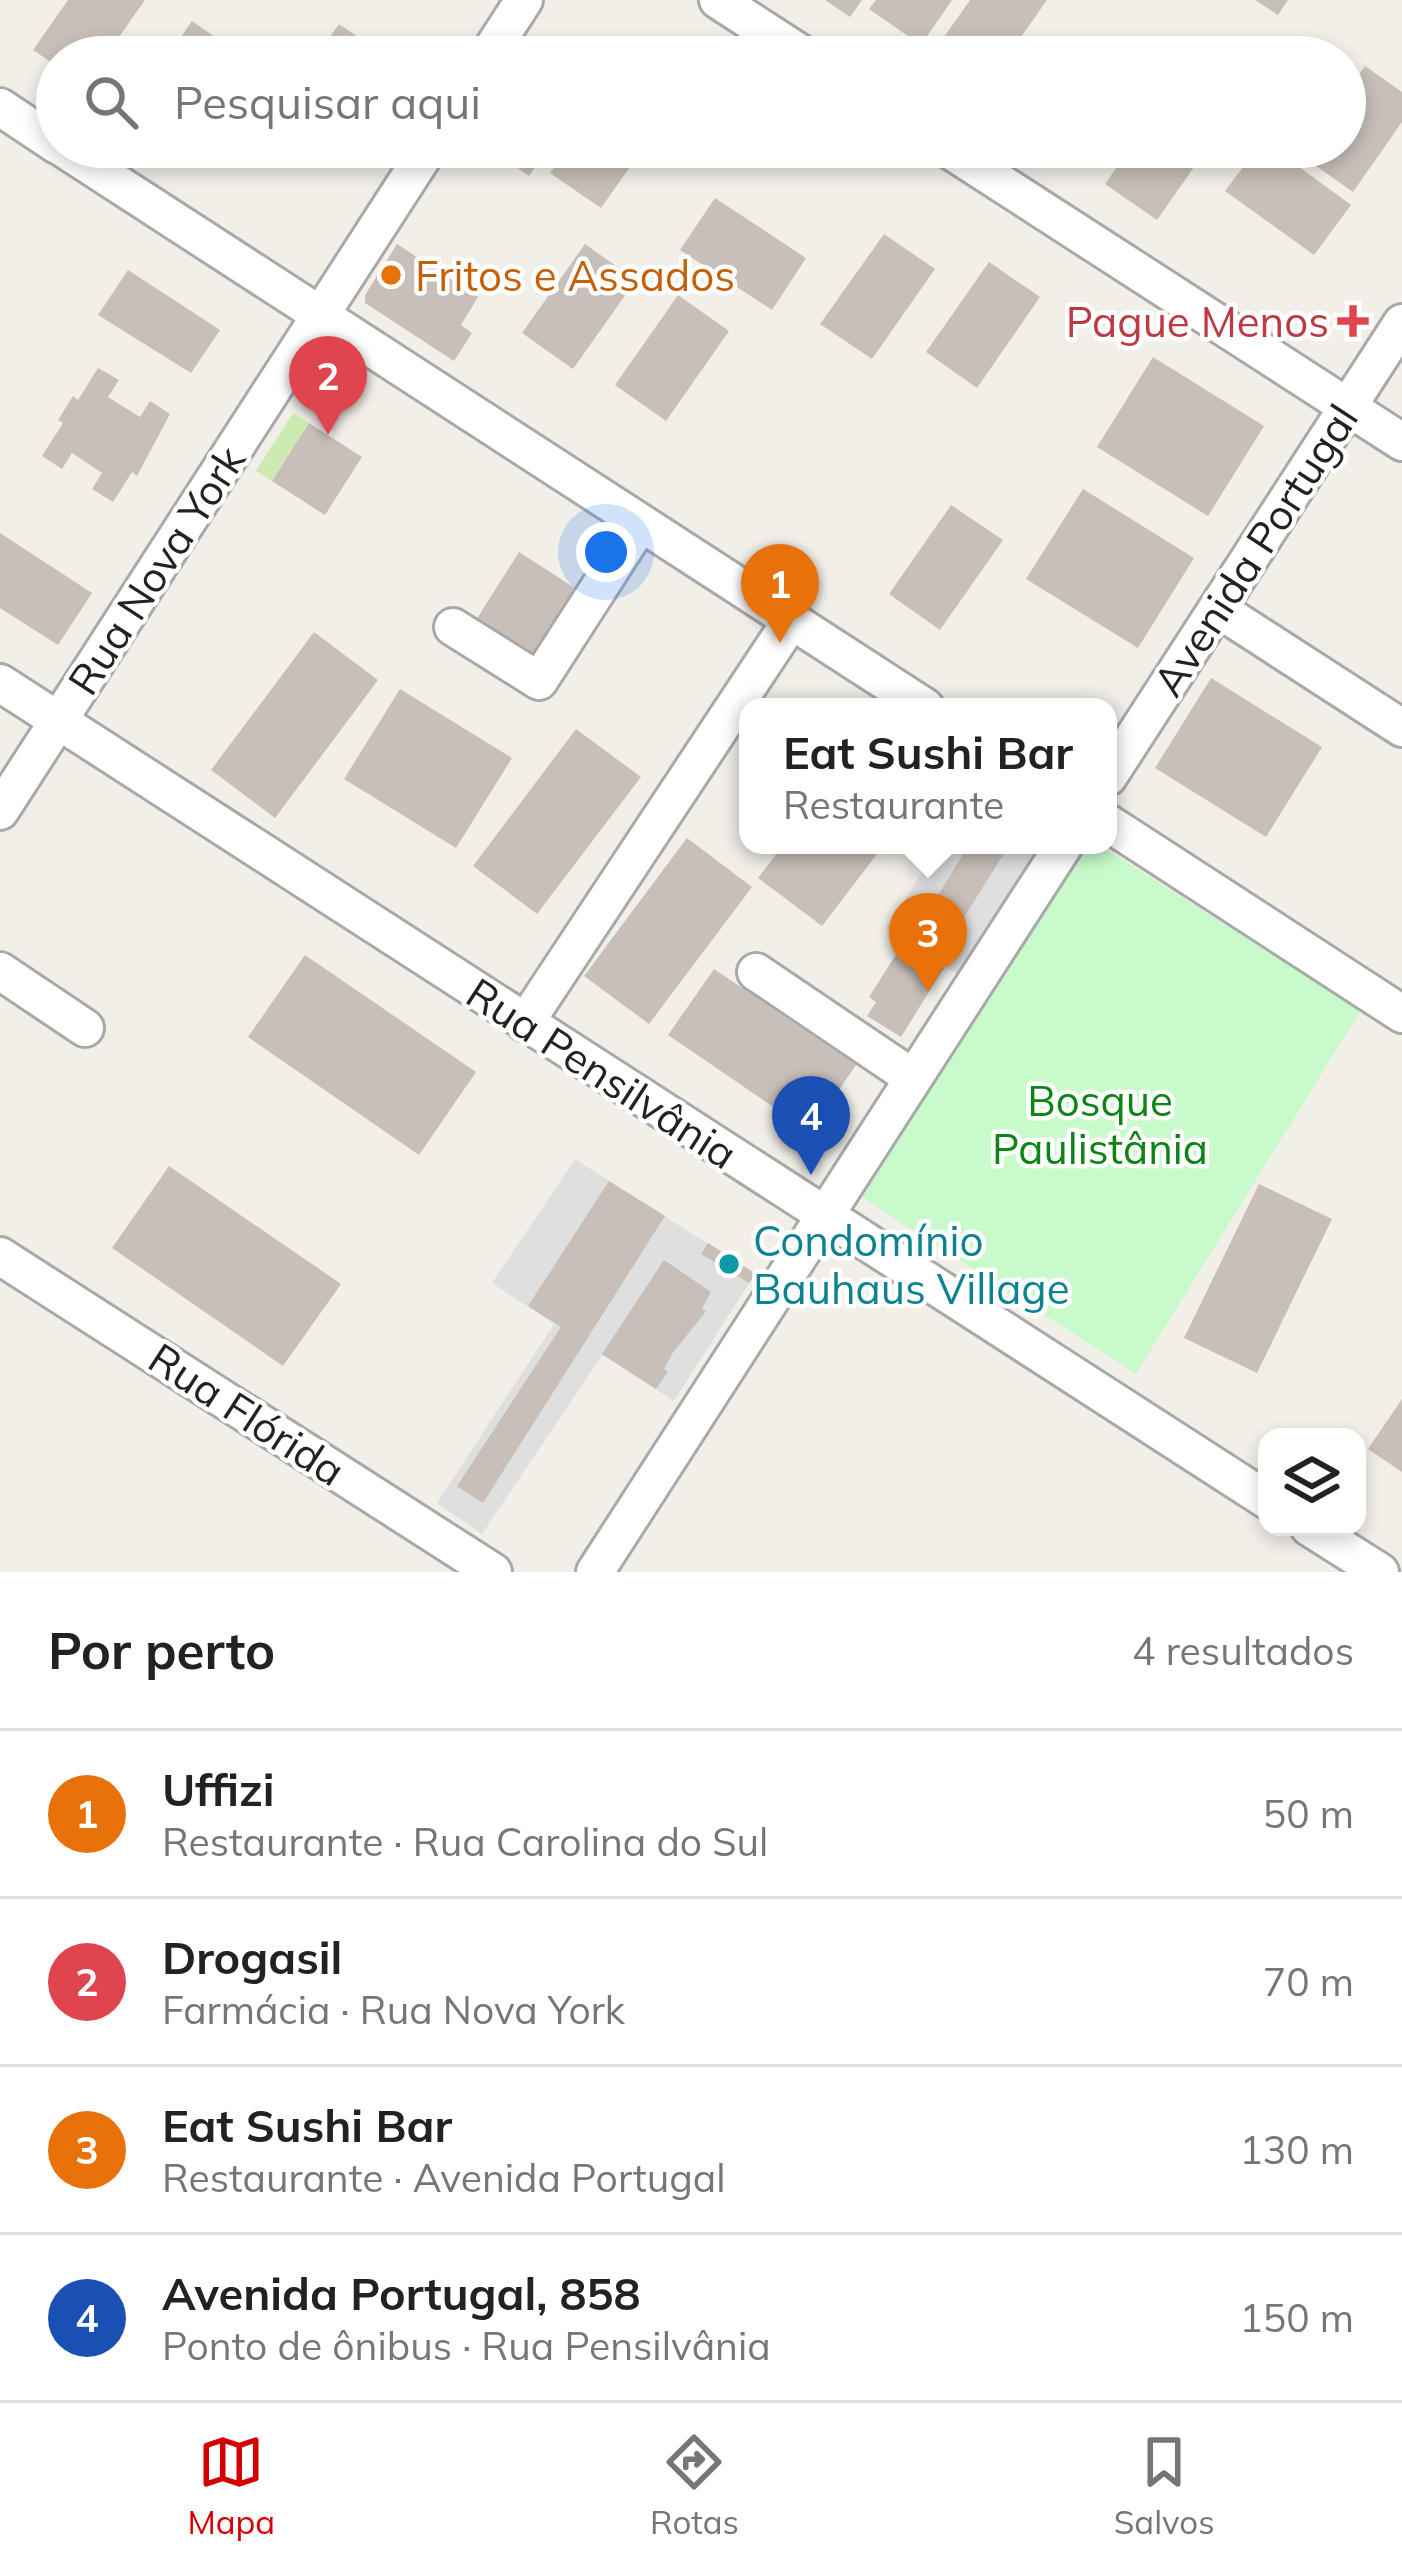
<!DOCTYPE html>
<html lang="pt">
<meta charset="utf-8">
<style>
body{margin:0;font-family:Mulish,sans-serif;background:#f2f2f2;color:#222}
.controls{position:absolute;right:36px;bottom:36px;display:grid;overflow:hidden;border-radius:24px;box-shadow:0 6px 18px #0003}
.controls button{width:108px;height:108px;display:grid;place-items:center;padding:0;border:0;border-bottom:3px solid #e0e0e0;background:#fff;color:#222;font:60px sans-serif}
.you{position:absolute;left:606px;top:552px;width:42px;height:42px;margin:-30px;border:9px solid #fff;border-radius:50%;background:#1a73e8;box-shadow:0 0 0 18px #1a73e833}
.badge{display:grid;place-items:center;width:78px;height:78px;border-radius:50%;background:#d40000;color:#fff;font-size:39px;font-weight:700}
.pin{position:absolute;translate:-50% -99px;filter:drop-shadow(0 3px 6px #0008)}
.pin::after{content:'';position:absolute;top:63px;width:42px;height:36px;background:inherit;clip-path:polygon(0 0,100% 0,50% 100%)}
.popup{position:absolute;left:739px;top:698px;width:378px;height:156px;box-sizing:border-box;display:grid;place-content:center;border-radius:24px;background:#fff;filter:drop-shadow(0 3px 9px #0005);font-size:39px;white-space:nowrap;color:#767676}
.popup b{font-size:45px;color:#222}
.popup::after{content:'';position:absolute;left:50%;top:100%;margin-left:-24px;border:24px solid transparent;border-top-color:#fff}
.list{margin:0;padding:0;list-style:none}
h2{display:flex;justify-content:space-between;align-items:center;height:156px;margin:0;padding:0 48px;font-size:51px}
h2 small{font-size:39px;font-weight:400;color:#767676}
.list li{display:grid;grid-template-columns:78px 1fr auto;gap:36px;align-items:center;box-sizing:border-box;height:168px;padding:0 48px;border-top:3px solid #e0e0e0}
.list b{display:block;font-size:45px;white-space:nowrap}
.list p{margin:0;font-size:39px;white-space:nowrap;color:#767676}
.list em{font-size:39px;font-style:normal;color:#767676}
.icon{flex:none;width:66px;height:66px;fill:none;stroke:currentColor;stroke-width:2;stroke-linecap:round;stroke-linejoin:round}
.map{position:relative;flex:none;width:1402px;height:1572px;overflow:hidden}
.search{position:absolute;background:#fff;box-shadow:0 6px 18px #0003;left:36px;right:36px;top:36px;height:132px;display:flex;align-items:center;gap:30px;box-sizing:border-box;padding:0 42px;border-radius:66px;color:#767676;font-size:45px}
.sheet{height:828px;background:#fff}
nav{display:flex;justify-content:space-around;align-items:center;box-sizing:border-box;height:168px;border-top:3px solid #e0e0e0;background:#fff;font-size:33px;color:#767676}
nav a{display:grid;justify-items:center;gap:6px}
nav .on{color:#d40000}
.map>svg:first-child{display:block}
.residential{fill:#e0dfdf}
.grass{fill:#cdebb0}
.park{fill:#c8facc}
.building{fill:#c7bfb8}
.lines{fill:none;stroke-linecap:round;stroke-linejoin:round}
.minor-casing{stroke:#a9a9a9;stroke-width:42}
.minor{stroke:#fff;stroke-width:36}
.food-dot{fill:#e8710a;stroke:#fff;stroke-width:4.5}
.health-dot{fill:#e0444e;stroke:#fff;stroke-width:4.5}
.culture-dot{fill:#0f9aa8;stroke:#fff;stroke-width:4.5}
.labels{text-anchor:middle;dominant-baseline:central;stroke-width:9;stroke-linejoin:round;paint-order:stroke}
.food-label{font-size:42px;fill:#c56008;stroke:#fff;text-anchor:start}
.health-label{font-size:42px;fill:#be3a42;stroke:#fff;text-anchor:end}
.street-label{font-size:42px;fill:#222;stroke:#fff}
.park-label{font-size:42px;fill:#0c8416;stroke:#fff}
.culture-label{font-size:42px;fill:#0d838f;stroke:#fff;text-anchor:start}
</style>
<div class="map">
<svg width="1402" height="1572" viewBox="0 0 1402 1572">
<rect width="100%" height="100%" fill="#f2efe9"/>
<path class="residential" d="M940,845H1044L959,975L886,928Z
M575,1159L755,1274L674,1401L602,1355L482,1534L437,1503L554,1324L492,1283Z"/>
<path class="grass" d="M293,413L309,423L272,481L256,471Z"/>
<path class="park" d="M1088,845H1099L1361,1010L1136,1374L860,1196Z"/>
<path class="building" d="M68,0H145L105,57H57V66L33,50Z
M825,0H862L850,17Z
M876,0H952L921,45L869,9Z
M970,0H1047L1007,57H953L937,47Z
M1255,0H1288L1278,15Z
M192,21L244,57H167Z
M339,24L387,57H316Z
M1365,66L1402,92V122L1353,192L1302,156L1308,147H1345V94Z
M488,147H549L529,176Z
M568,147H644L601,208L550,173Z
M1131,147H1208L1157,220L1105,184Z
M1258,147H1272L1351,205L1314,255L1225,191Z
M715,198L806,258L772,310L680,250Z
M884,234L935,269L872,359L820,324Z
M397,244L478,297L461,325L472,333L454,361L365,303V295Z
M585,244L636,280L573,369L522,333Z
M989,262L1040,297L977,388L926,352Z
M128,270L220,330L191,373L98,315Z
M678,295L729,331L666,421L615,385Z
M1153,357L1264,426L1208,516L1097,447Z
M98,368L119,380L108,397L140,417L150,401L170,414L137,476L132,472L113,502L92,489L102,473L72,453L62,469L42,456L63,423L58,420L73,396L78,400Z
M309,423L362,457L325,515L272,481Z
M1083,489L1194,558L1138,648L1026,579Z
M951,505L1003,540L940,630L889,594Z
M0,533L92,593L58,645L0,608Z
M519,552L581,592L532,667L471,628Z
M314,632L378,680L275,818L211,770Z
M1211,678L1322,747L1266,837L1155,768Z
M400,689L512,758L456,848L344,779Z
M576,729L641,777L537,914L473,866Z
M687,838L752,887L649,1024L584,976Z
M783,845H884L822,926L758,878Z
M969,845H994L1005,852L944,949L915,932Z
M905,940L945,966L901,1037L867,1016L876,1002L869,997Z
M305,955L476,1072L419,1155L248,1037Z
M714,969L856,1065L810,1132L668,1035Z
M169,1166L341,1284L283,1366L112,1248Z
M609,1181L665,1216L483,1503L457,1486L561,1327L528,1306Z
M1259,1184L1332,1219L1257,1373L1184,1338Z
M708,1243L756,1274L749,1283L701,1254Z
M664,1260L711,1292L702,1308L706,1311L672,1354L664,1369L668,1372L656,1389L602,1354Z
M1402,1399V1472L1368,1449Z"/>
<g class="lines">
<g class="minor-casing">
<path id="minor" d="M718,0L806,57
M487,57L524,0
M0,107L57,145
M61,147L925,707
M945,147L1402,442
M1218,609L1402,728
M453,627L539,681L640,524
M0,683L1267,1500
M1108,777L1402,323
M0,811L429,147
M1108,823L1402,1014
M0,971L85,1028
M756,972L913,1078
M525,1023L791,621
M0,1256L493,1572
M1309,1527L1380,1572
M595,1572L1064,845"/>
</g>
<use href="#minor" class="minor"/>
</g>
<circle class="food-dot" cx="391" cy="275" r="12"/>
<path class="health-dot" d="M1347 303h12v12h12v12h-12v12h-12v-12h-12v-12h12z"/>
<circle class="culture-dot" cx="729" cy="1264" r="12"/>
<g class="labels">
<g class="food-label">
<text x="415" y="275">Fritos e Assados</text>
</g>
<g class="health-label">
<text x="1329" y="321">Pague Menos</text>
</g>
<g class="street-label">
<text transform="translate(1255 550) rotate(-57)">Avenida Portugal</text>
<text transform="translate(156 570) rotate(-57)">Rua Nova York</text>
<text transform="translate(602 1073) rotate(33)">Rua Pensilvânia</text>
<text transform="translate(247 1414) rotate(33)">Rua Flórida</text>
</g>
<g class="park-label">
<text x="1100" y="1100">Bosque<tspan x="1100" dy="48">Paulistânia</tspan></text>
</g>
<g class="culture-label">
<text x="753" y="1240">Condomínio<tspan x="753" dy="48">Bauhaus Village</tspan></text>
</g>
</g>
</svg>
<div class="controls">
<button><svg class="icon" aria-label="layers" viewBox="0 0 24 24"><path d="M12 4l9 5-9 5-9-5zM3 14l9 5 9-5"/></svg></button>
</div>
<div class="you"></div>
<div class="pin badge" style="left:780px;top:643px;background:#e8710a">1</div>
<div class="pin badge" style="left:328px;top:435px;background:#e0444e">2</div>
<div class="pin badge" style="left:928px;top:992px;background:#e8710a">3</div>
<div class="popup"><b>Eat Sushi Bar</b>Restaurante</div>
<div class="pin badge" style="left:811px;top:1175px;background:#1a4fb4">4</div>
<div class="search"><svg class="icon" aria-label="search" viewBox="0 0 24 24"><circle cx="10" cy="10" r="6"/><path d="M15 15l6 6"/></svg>Pesquisar aqui</div>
</div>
<section class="sheet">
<h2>Por perto<small>4 resultados</small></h2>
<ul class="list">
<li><span class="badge" style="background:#e8710a">1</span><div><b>Uffizi</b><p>Restaurante · Rua Carolina do Sul</p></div><em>50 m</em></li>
<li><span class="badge" style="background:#e0444e">2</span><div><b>Drogasil</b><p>Farmácia · Rua Nova York</p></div><em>70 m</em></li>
<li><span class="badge" style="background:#e8710a">3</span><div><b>Eat Sushi Bar</b><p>Restaurante · Avenida Portugal</p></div><em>130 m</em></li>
<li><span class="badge" style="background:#1a4fb4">4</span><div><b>Avenida Portugal, 858</b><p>Ponto de ônibus · Rua Pensilvânia</p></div><em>150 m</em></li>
</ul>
</section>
<nav>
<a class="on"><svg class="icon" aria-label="map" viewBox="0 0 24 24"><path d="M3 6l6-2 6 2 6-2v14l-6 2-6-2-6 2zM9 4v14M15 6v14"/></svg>Mapa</a>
<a><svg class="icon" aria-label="directions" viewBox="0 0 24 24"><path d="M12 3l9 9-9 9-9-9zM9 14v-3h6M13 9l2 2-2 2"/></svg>Rotas</a>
<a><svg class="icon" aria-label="saved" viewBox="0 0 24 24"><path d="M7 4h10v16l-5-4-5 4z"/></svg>Salvos</a>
</nav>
